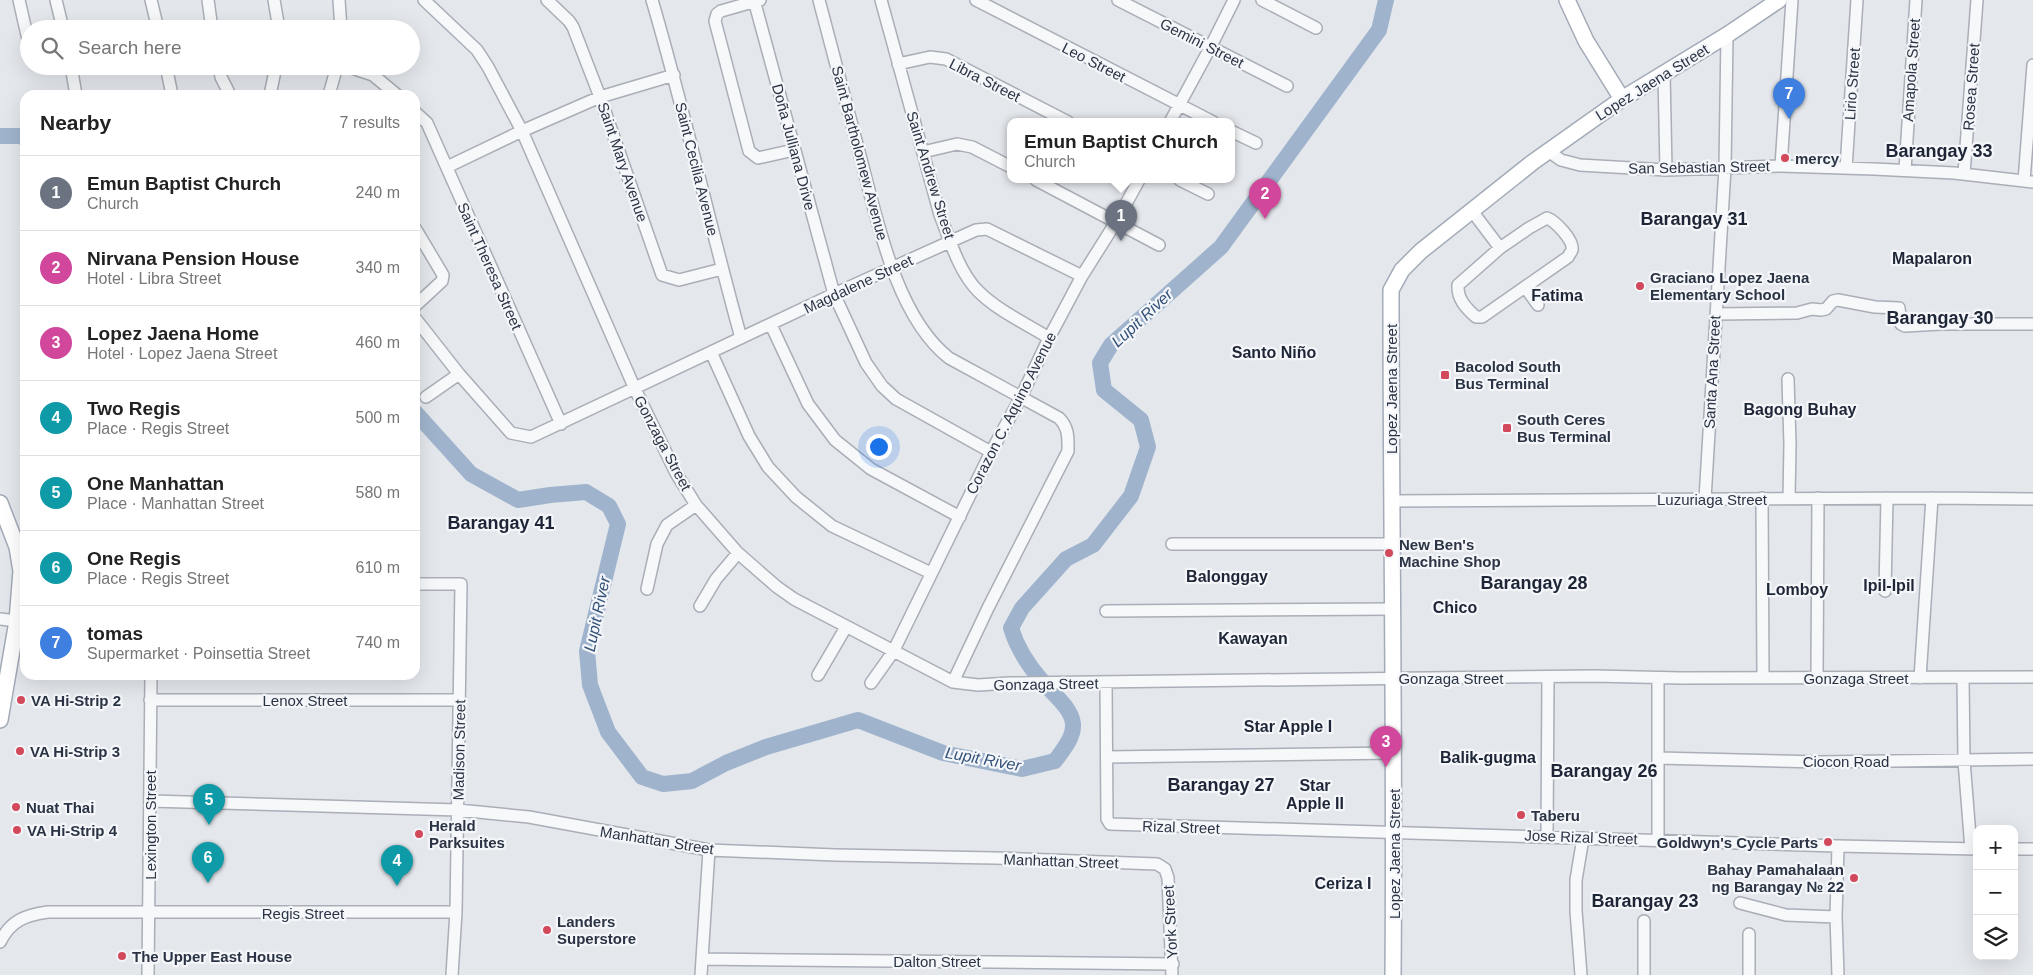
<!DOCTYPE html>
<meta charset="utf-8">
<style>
body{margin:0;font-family:Arial,sans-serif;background:#f2f2f2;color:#222}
.controls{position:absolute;right:15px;bottom:15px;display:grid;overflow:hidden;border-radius:10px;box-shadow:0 5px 20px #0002}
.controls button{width:45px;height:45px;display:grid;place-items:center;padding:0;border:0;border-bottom:1px solid #e0e0e0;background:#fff;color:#222;font:25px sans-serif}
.you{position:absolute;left:878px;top:446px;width:18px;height:18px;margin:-12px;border:4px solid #fff;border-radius:50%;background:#1a73e8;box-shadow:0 0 0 8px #1a73e833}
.badge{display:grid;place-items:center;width:32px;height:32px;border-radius:50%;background:#0f766e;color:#fff;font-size:16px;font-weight:700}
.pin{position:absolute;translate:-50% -41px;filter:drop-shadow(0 1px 2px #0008)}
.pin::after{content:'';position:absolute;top:26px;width:18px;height:15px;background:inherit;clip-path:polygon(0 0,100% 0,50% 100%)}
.popup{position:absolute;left:1007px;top:118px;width:228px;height:65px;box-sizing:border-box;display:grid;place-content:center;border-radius:10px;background:#fff;filter:drop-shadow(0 1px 4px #0005);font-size:16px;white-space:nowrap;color:#767676}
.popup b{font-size:19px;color:#222}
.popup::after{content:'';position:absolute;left:50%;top:100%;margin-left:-10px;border:10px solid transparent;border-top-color:#fff}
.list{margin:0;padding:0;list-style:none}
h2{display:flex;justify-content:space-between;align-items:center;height:65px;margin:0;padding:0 20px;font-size:21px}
h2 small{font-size:16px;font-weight:400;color:#767676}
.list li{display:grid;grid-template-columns:32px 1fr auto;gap:15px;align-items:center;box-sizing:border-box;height:75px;padding:0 20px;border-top:1px solid #e0e0e0}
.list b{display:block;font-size:19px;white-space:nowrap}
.list p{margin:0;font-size:16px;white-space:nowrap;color:#767676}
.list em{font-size:16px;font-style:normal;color:#767676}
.icon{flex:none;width:28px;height:28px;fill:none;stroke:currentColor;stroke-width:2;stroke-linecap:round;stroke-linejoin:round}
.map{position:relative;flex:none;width:2033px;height:975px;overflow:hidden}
.search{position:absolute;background:#fff;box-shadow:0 5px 20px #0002;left:20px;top:20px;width:400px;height:55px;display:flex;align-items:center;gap:12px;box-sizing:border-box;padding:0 18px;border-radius:28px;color:#767676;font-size:19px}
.panel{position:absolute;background:#fff;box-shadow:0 5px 20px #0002;left:20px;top:90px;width:400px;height:590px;border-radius:15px}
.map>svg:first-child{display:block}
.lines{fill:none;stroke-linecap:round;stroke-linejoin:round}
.river{stroke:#9fb4cc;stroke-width:16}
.minor-casing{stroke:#a9aeb7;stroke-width:14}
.major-casing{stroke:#a3abb8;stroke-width:18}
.minor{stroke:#f7f8fa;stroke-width:11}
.major{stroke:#fff;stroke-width:15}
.poi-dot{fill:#d1495b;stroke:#f4f6f9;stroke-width:2}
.labels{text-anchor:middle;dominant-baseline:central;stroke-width:4.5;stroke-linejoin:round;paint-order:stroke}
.street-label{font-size:15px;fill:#2b3445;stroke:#f4f6f9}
.poi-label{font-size:15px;font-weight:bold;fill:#2b3445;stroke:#f4f6f9;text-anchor:start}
.neighbourhood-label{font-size:16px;font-weight:bold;fill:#1d2536;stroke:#f4f6f9}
.water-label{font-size:16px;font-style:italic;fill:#34527a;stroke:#f4f6f9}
.quarter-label{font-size:18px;font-weight:bold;fill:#1d2536;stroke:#f4f6f9}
</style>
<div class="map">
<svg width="2033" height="975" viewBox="0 0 2033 975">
<rect width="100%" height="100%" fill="#e4e7ec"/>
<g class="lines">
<path class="river" d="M0,136H24L25,139
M415,412L471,474L518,500L550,495L586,492L609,506L618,524L587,651L590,685L608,732L642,777L663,784L692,781L726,763L766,747L858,720L943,753L1022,769L1055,761C1062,751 1074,738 1073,724C1072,708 1051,692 1042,681C1028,665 1017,648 1011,628L1022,608L1066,559L1093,545L1131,496L1148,447L1141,420L1104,390L1100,363L1111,345L1221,247L1379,30L1386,0"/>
<g class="minor-casing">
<path id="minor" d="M19,0L29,44
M56,0L63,29
M151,0L158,29
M208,0L212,29
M274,0L279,29
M339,0L341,29
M424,0L477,50L488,67L522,131L635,389L676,473L696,505L738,553L777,587L794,599L953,682L978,685L1009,683L1594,676L1681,678L2033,677
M547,0L569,21L573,27L600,97L662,275L679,280L722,269
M652,0C685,112 710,226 741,338
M754,0L834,294L866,363L882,386L896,399L991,452
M760,0L721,11L717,14L715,21L749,151L758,158L794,150
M819,0C832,49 845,98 858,148C876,213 894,315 949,358L1059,418C1069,428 1068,438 1068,451L988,608L953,682
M881,0L940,215C950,240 959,272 978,291C998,311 1025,323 1049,338
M976,0L1213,122
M1118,0L1287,86
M1262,0L1316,28
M898,64L930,57L946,59L1068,122
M71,66L76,95
M166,66L172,95
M219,66L221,77L230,95
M346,66L373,75L397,95
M1664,73L1666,170
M270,95L276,66
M329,95L337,66
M415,112L427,123L561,424
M1170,122L1210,48L1234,0
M1231,131L1256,143
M1548,151L1561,160L1580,165L1666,170L1781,166L1874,169L1954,173L2033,182
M923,152L957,144L972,147L1011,167
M1781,166L1792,0
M447,167L522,131L600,97L674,75
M1846,168L1857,0
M1905,170L1916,0
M1964,174L1977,0
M1036,180L1159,245
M1180,180L1208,194
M2024,181L2033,65
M1472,211L1500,248L1529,228L1547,218C1555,221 1574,240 1572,250C1572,251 1568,256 1568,257L1525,287L1538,305
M415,228L443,275L442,281L415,306
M1500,248L1458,285C1457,299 1466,308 1476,317H1482L1525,287
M1716,314L1797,313L1812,309L1821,310L1826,309L1833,301L1838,300L1875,307L1899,308L1901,324L1905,326L1941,324H2033
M415,318L459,374L511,433L531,437L834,294L976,230L987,229L1082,276
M771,325L808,404L835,440L871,469L960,517
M711,352L749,436L768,467L796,497L832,526L931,573
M1788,379L1790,444L1789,498
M426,397L459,374
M1762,498L1763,678
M1705,499L1725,168L1727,35
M1391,501L1932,498L2033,499
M1172,544H1392
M415,584H461L456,912L452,975
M647,589L657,544L667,525L696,505
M1885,591L1887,498
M700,606L716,579L738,553
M1106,611L1393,609
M0,619L17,621
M818,675L846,627
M1817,677L1818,498
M1920,678L1932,498
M1963,678L1964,761L1971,849
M871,683L893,652L991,452L1021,397L1049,338L1082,276L1116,222L1139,180
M1106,683L1107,819L1110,824L1838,846L1977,849
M150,700H459
M1107,757L1393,753
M1658,758L1821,762L2033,759
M150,801L458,810L529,817L709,850L835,855L995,858L1157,864L1165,869L1168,878L1172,975
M1547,836L1548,678
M1658,840V678
M2014,849H2033
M1740,903L1786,915L1836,917
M0,942C11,920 26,915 48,912H456
M702,959L1173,964
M148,975L151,675
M701,975L709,850
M1581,975L1576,911V880L1583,838
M1644,975V921
M1749,975V934
M1838,975L1836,917L1838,846"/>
</g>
<g class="major-casing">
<path id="major" d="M1567,0L1586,41L1622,99
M0,503L17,547L21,571L17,621L0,720
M1393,975C1395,747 1391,518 1391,290L1402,270L1421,251L1533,162L1622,99L1727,35L1779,0"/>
</g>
<use href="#minor" class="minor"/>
<use href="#major" class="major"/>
</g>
<g class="poi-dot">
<circle cx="1785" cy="158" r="5"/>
<circle cx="1640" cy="286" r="5"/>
<rect x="1440" y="370" width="10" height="10" rx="2.5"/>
<rect x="1502" y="423" width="10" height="10" rx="2.5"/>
<circle cx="1389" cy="553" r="5"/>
<circle cx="21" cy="700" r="5"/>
<circle cx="20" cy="751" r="5"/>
<circle cx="16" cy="807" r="5"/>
<circle cx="1521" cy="815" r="5"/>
<circle cx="17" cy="830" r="5"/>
<circle cx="419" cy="834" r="5"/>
<circle cx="1828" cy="842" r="5"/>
<circle cx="1854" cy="878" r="5"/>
<circle cx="547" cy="930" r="5"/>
<circle cx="122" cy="956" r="5"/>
</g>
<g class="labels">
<g class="street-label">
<text transform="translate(1202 43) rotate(27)">Gemini Street</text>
<text transform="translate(1094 62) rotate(27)">Leo Street</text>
<text transform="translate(1911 70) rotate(-86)">Amapola Street</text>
<text transform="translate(985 80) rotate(27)">Libra Street</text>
<text transform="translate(1652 82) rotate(-32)">Lopez Jaena Street</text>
<text transform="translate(1852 84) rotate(-86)">Lirio Street</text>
<text transform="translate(1971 87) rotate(-86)">Rosea Street</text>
<text transform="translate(794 147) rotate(75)">Doña Julliana Drive</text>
<text transform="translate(860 153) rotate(75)">Saint Bartholomew Avenue</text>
<text transform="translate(623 162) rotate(71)">Saint Mary Avenue</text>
<text transform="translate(1699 167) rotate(-1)">San Sebastian Street</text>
<text transform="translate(697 169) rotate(76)">Saint Cecilia Avenue</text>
<text transform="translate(931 175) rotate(73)">Saint Andrew Street</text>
<text transform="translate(490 266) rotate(66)">Saint Theresa Street</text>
<text transform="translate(858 284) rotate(-25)">Magdalene Street</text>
<text transform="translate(1712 372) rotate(-87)">Santa Ana Street</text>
<text transform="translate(1391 389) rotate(-90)">Lopez Jaena Street</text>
<text transform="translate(1011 413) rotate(-63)">Corazon C. Aquino Avenue</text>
<text transform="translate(663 443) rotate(62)">Gonzaga Street</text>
<text x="1712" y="499">Luzuriaga Street</text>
<text x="1451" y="678">Gonzaga Street</text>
<text x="1856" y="678">Gonzaga Street</text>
<text transform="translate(1046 684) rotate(-1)">Gonzaga Street</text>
<text x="305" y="700">Lenox Street</text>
<text transform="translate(459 750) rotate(-89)">Madison Street</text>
<text x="1846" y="761">Ciocon Road</text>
<text transform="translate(150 825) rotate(-90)">Lexington Street</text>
<text transform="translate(1181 827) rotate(2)">Rizal Street</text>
<text transform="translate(1581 837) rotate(2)">Jose Rizal Street</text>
<text transform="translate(657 840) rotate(9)">Manhattan Street</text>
<text transform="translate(1394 854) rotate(-90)">Lopez Jaena Street</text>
<text transform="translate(1061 861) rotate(2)">Manhattan Street</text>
<text x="303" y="913">Regis Street</text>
<text transform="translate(1170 922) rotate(-93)">York Street</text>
<text x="937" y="961">Dalton Street</text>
</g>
<g class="poi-label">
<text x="1795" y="158">mercy</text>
<text x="1650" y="277">Graciano Lopez Jaena<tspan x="1650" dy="17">Elementary School</tspan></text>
<text x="1455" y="366">Bacolod South<tspan x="1455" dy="17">Bus Terminal</tspan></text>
<text x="1517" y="419">South Ceres<tspan x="1517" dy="17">Bus Terminal</tspan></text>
<text x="1399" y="544">New Ben's<tspan x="1399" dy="17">Machine Shop</tspan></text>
<text x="31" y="700">VA Hi-Strip 2</text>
<text x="30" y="751">VA Hi-Strip 3</text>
<text x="26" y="807">Nuat Thai</text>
<text x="1531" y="815">Taberu</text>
<text x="429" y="825">Herald<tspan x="429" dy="17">Parksuites</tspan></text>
<text x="27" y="830">VA Hi-Strip 4</text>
<text x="1818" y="842" text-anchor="end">Goldwyn's Cycle Parts</text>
<text x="1844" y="869" text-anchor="end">Bahay Pamahalaan<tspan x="1844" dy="17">ng Barangay № 22</tspan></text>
<text x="557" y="921">Landers<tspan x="557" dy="17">Superstore</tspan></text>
<text x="132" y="956">The Upper East House</text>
</g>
<g class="neighbourhood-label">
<text x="1932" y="258">Mapalaron</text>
<text x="1557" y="295">Fatima</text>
<text x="1274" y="352">Santo Niño</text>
<text x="1800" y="409">Bagong Buhay</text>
<text x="1227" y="576">Balonggay</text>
<text x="1889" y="585">Ipil-Ipil</text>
<text x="1797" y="589">Lomboy</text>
<text x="1455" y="607">Chico</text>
<text x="1253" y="638">Kawayan</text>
<text x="1288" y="726">Star Apple I</text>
<text x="1488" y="757">Balik-gugma</text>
<text x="1315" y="785">Star<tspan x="1315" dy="18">Apple II</tspan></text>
<text x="1343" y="883">Ceriza I</text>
</g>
<g class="water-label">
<text transform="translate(1142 318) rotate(-43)">Lupit River</text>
<text transform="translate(597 614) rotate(-78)">Lupit River</text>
<text transform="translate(983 759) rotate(10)">Lupit River</text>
</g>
<g class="quarter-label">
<text x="1939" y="151">Barangay 33</text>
<text x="1694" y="219">Barangay 31</text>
<text x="1940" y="318">Barangay 30</text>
<text x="501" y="523">Barangay 41</text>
<text x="1534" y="583">Barangay 28</text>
<text x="1604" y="771">Barangay 26</text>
<text x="1221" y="785">Barangay 27</text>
<text x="1645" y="901">Barangay 23</text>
</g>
</g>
</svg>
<div class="controls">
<button>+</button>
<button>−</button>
<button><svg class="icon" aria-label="layers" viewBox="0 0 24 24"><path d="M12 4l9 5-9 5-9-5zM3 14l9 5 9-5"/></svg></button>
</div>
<div class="you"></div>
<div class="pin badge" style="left:1121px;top:241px;background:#6b7280">1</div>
<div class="popup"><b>Emun Baptist Church</b>Church</div>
<div class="pin badge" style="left:1265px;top:219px;background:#d1479c">2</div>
<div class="pin badge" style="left:1386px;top:767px;background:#d1479c">3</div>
<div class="pin badge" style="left:397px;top:886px;background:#0f9aa8">4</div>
<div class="pin badge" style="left:209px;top:825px;background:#0f9aa8">5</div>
<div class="pin badge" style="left:208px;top:883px;background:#0f9aa8">6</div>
<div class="pin badge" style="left:1789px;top:119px;background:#3f7fe0">7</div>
<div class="search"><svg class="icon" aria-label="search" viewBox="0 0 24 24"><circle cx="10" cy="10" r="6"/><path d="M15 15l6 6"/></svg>Search here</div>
<section class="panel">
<h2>Nearby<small>7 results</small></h2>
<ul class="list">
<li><span class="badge" style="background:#6b7280">1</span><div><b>Emun Baptist Church</b><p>Church</p></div><em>240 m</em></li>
<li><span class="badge" style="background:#d1479c">2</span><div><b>Nirvana Pension House</b><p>Hotel · Libra Street</p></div><em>340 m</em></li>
<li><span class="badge" style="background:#d1479c">3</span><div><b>Lopez Jaena Home</b><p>Hotel · Lopez Jaena Street</p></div><em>460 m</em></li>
<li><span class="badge" style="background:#0f9aa8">4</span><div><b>Two Regis</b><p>Place · Regis Street</p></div><em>500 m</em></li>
<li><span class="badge" style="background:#0f9aa8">5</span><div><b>One Manhattan</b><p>Place · Manhattan Street</p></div><em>580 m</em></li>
<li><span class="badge" style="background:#0f9aa8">6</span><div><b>One Regis</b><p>Place · Regis Street</p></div><em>610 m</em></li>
<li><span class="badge" style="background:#3f7fe0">7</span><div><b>tomas</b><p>Supermarket · Poinsettia Street</p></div><em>740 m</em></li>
</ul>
</section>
</div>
